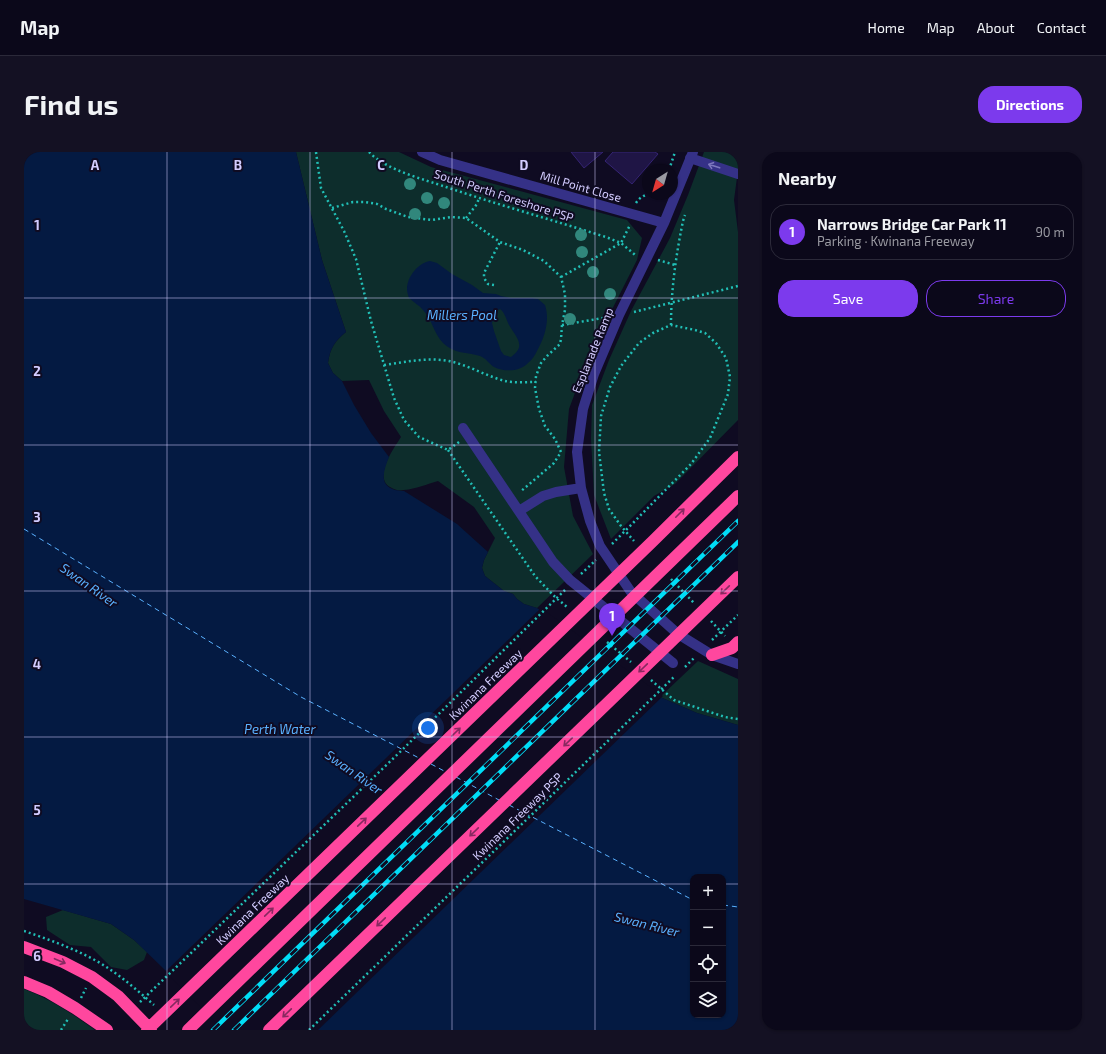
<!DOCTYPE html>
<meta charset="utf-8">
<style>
body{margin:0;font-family:"Exo 2",sans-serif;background:#141123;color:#f1f3f6}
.controls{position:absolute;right:12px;bottom:12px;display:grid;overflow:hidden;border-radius:8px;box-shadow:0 1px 3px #0004}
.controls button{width:36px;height:36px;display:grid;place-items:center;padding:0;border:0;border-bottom:1px solid #2b2939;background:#0b081a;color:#f1f3f6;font:20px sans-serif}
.compass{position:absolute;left:618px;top:12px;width:36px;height:36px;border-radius:50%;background:#0b081a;box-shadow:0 1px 3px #0004;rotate:217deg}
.you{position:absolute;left:404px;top:576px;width:14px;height:14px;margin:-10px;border:3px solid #fff;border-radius:50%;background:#1a73e8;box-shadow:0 0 0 6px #1a73e833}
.badge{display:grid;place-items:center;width:26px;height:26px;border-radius:50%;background:#7c3aed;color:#fff;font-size:13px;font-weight:700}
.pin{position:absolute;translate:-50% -33px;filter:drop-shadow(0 1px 2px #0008)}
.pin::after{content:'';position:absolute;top:21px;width:14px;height:12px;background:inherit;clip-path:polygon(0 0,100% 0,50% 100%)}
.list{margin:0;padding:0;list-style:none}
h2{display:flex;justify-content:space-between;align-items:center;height:52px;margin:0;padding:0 16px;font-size:17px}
h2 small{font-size:13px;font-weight:400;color:#9a9aa2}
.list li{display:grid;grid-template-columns:26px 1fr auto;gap:12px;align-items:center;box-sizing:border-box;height:56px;margin:0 8px 8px;padding:0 8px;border:1px solid #2b2939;border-radius:16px}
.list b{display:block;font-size:15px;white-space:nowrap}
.list p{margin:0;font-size:13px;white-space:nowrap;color:#9a9aa2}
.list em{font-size:13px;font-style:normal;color:#9a9aa2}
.actions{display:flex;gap:8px;padding:12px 16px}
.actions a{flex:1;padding:9px 0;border:1px solid #7c3aed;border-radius:16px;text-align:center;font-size:14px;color:#7c3aed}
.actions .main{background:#7c3aed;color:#fff}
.icon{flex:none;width:22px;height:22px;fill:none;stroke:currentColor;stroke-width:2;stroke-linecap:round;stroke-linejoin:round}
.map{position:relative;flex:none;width:714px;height:878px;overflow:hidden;border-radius:16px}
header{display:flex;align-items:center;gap:24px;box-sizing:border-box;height:56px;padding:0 20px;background:#0b081a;border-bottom:1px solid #2b2939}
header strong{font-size:19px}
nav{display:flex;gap:22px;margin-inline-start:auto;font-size:14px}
.intro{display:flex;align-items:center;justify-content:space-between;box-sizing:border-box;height:96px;padding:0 24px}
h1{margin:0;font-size:28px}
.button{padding:10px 18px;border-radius:16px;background:#7c3aed;color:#fff;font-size:14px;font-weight:700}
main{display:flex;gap:24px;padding:0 24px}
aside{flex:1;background:#0b081a;border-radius:16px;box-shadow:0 1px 3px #0004}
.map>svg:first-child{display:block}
.green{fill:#0d2d2c}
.water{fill:#041a42;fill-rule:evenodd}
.pier{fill:#0f0b22}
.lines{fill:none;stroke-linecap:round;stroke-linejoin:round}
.ferry{stroke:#5ab1ff;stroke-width:1;stroke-dasharray:5 4;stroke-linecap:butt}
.building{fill:#1f1545;stroke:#352474}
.path{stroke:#21bfb6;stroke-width:2.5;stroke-dasharray:2 3;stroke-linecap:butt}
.minor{stroke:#353187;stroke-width:10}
.highway{stroke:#ff479e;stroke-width:12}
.rail-casing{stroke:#00ddf7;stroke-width:4.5}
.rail{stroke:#0f0b22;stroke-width:3;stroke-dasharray:9;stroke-linecap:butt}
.tree{fill:#31877c}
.oneway{stroke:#7c77bd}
.oneway2{stroke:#872960}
.grid{fill:none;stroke:#d3ccff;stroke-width:1;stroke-opacity:0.55}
.labels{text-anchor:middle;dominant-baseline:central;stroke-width:4;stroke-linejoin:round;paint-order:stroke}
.street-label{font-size:12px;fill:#d3ccff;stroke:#0f0b22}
.water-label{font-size:13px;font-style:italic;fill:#5ab1ff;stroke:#0f0b22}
.grid-label{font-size:13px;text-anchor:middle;font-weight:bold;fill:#d3ccff;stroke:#0f0b22;stroke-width:4;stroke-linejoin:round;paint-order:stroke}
</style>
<header>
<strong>Map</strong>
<nav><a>Home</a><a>Map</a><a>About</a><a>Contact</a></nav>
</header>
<div class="intro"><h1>Find us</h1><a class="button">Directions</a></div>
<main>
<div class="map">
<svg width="714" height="878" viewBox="0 0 714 878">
<rect width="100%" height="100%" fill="#0f0b22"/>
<path class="green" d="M272,0H375L407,15L603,68L618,86L613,108L565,203L545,257L540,315L549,364L569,402L513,456L500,452L493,447L489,442L480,439L461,424L458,416L460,408L471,386L450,355L414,329C403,332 392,337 380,338C375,339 371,338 366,335C349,325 370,296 377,285L360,259L345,228L318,229L309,221L304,211C306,196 311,189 322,180L298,108Z
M680,0H714V18L710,48L714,80V268L651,332L630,344L587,387L570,343L567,287L568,253L585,208L607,159L646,86L664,43Z
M674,509L714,527V573L673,561L636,545Z
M39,758L87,772L110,788L123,800L120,808L103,818L87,815L67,795L46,793L23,778L22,765Z
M0,837C26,847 49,862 71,878H0Z"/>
<path class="water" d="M0,0H272L298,108L322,180C311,189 306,196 304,211L309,221L318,229L330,253L347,281L365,305C358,322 354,338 380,339L433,372L464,400L460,408L458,416L461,424L480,439L489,442L493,447L500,452L513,456L636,545L673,561L714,573V878H203L110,788L87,772L0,747ZM669,725H699V863H669Z
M406,109L413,111L428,122L448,133L459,141L472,142L477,144L487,146H508L514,147L521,153C526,168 521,185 513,199C511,203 508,208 504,211C496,220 480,220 470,215C465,212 462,206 456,204C443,200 430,202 419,191C410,182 408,167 399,158C395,153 389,150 385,146C384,143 383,140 383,137C383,125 394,111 406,109ZM476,157C481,161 482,167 485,173C492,185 503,194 487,205L480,203L477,199L470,179L468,171L472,159Z"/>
<path class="pier" d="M517,456L639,544L294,878H200L141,820Z"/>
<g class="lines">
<path class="ferry" d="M0,377L277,545L395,606
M407,612L422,620
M432,625L475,648
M485,653L669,748
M699,753L714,755"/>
</g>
<path class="building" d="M547,0H579L560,16Z
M589,0H631L634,2L608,32L581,9Z"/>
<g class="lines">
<path class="path" d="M292,0L297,36L320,79L332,107L347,169L370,246L380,268L395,285L424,298L435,290
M345,0C362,18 399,27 422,35C475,53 528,68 582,85L597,91L610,102L611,103
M645,18L651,0
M612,51C615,46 619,44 624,42
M308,56L329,50H341L353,52L362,57L384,65L408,68L427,65L442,66L476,90L499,98L520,109L537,125L541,142V158L538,173L537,187L536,192L523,204L517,211L512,224L511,236L515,257L521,274L531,287L537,300L530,311L496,340
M442,66L453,52L455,46
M634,108L651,113
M537,125L597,91L606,73
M470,133L464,132L460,126V121L476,90
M610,160L714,134
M538,173L579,166
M647,173C647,138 652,103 659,69L661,63
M360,213C382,210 403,205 425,209C444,213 462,224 481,229C490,231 502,230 512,230
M424,298L511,424L529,443L543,455
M588,392L610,370L667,312L686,286L704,242L706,225L702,206L692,191L681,181L671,178L647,173L629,181L615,191L597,214L586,235L577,264L575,300L580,341L585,357L597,374L610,389
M557,422L572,408
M647,427L670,451
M687,469L701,484
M688,488L714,463
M583,490L607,510
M661,515L670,506
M627,528L650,548L701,565L714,567
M0,779C26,788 52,797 76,811C96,823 113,838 130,853
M57,846L62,836
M116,850L377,599L541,438
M37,878L44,867
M285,878L651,524"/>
<path class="minor" d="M398,0L416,8L640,71
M669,0L640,71L595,163L570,222L559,257L553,300L557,336L566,369L576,394L607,440L654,482L688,503L714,512
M666,6L714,22
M439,276L529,410L546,428L649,511
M495,359L519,344L532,340L557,336"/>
<path class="highway" d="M688,503L708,496L714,490
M0,795L39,810L68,825L94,844L127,878
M0,830L24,840L51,856L83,878
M123,878L629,389L714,305
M164,878L714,344
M245,878L714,425"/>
<g class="rail-casing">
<path id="rail" d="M189,878L714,369
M210,878L714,390"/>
</g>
<use href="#rail" class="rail"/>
</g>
<g class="tree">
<circle cx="386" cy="32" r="6"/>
<circle cx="403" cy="46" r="6"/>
<circle cx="420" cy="51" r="6"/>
<circle cx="391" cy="62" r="6"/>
<circle cx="557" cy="83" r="6"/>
<circle cx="558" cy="100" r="6"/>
<circle cx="569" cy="120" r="6"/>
<circle cx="586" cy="142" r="6"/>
<circle cx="546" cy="167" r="6"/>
</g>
<defs><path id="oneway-shaft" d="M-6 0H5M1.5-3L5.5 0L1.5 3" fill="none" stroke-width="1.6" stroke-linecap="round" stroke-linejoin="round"/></defs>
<use class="oneway" href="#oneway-shaft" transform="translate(690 14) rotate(-162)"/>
<g class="oneway2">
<use href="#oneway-shaft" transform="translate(656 361) rotate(-45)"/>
<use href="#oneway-shaft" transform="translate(701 438) rotate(136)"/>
<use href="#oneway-shaft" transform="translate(619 516) rotate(136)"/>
<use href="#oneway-shaft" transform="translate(432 580) rotate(-44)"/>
<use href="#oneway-shaft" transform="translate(544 590) rotate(136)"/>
<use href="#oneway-shaft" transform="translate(338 670) rotate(-44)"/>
<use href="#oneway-shaft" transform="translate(450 680) rotate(136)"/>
<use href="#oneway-shaft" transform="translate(245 760) rotate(-44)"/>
<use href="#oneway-shaft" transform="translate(357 770) rotate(136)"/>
<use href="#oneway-shaft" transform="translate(36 809) rotate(23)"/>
<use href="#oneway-shaft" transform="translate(151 851) rotate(-44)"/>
<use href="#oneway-shaft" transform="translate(263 861) rotate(136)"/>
</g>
<path class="grid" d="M143,0V878M286,0V878M428,0V878M571,0V878M0,146H714M0,293H714M0,439H714M0,585H714M0,732H669M699,732H714"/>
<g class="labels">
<g class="street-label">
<text transform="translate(557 34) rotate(16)">Mill Point Close</text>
<text transform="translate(480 43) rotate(18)">South Perth Foreshore PSP</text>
<text transform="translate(568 198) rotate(-68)">Esplanade Ramp</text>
<text transform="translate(461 532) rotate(-44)">Kwinana Freeway</text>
<text transform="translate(493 664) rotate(-44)">Kwinana Freeway PSP</text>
<text transform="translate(228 757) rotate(-44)">Kwinana Freeway</text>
</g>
<g class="water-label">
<text x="438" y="163">Millers Pool</text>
<text transform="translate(65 433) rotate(35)">Swan River</text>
<text x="256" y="577">Perth Water</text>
<text transform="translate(330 620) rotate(35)">Swan River</text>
<text transform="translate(623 772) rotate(14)">Swan River</text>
</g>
</g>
<g class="grid-label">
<text x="71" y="18">A</text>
<text x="214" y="18">B</text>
<text x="357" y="18">C</text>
<text x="500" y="18">D</text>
<text x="13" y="78">1</text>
<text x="13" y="224">2</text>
<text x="13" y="370">3</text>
<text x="13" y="517">4</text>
<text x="13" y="663">5</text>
<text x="13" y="809">6</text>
</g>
</svg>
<div class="controls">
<button>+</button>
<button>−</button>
<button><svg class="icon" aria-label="locate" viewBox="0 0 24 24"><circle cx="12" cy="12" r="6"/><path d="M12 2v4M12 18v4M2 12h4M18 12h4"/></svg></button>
<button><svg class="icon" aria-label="layers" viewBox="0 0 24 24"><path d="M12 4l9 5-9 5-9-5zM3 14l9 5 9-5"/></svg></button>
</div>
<svg class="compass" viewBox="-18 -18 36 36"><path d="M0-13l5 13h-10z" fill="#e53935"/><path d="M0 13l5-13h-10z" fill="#9a9aa2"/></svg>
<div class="you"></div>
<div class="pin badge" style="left:588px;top:484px">1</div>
</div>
<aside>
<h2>Nearby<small></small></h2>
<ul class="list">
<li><span class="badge">1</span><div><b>Narrows Bridge Car Park 11</b><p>Parking · Kwinana Freeway</p></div><em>90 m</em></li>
</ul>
<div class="actions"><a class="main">Save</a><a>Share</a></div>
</aside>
</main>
